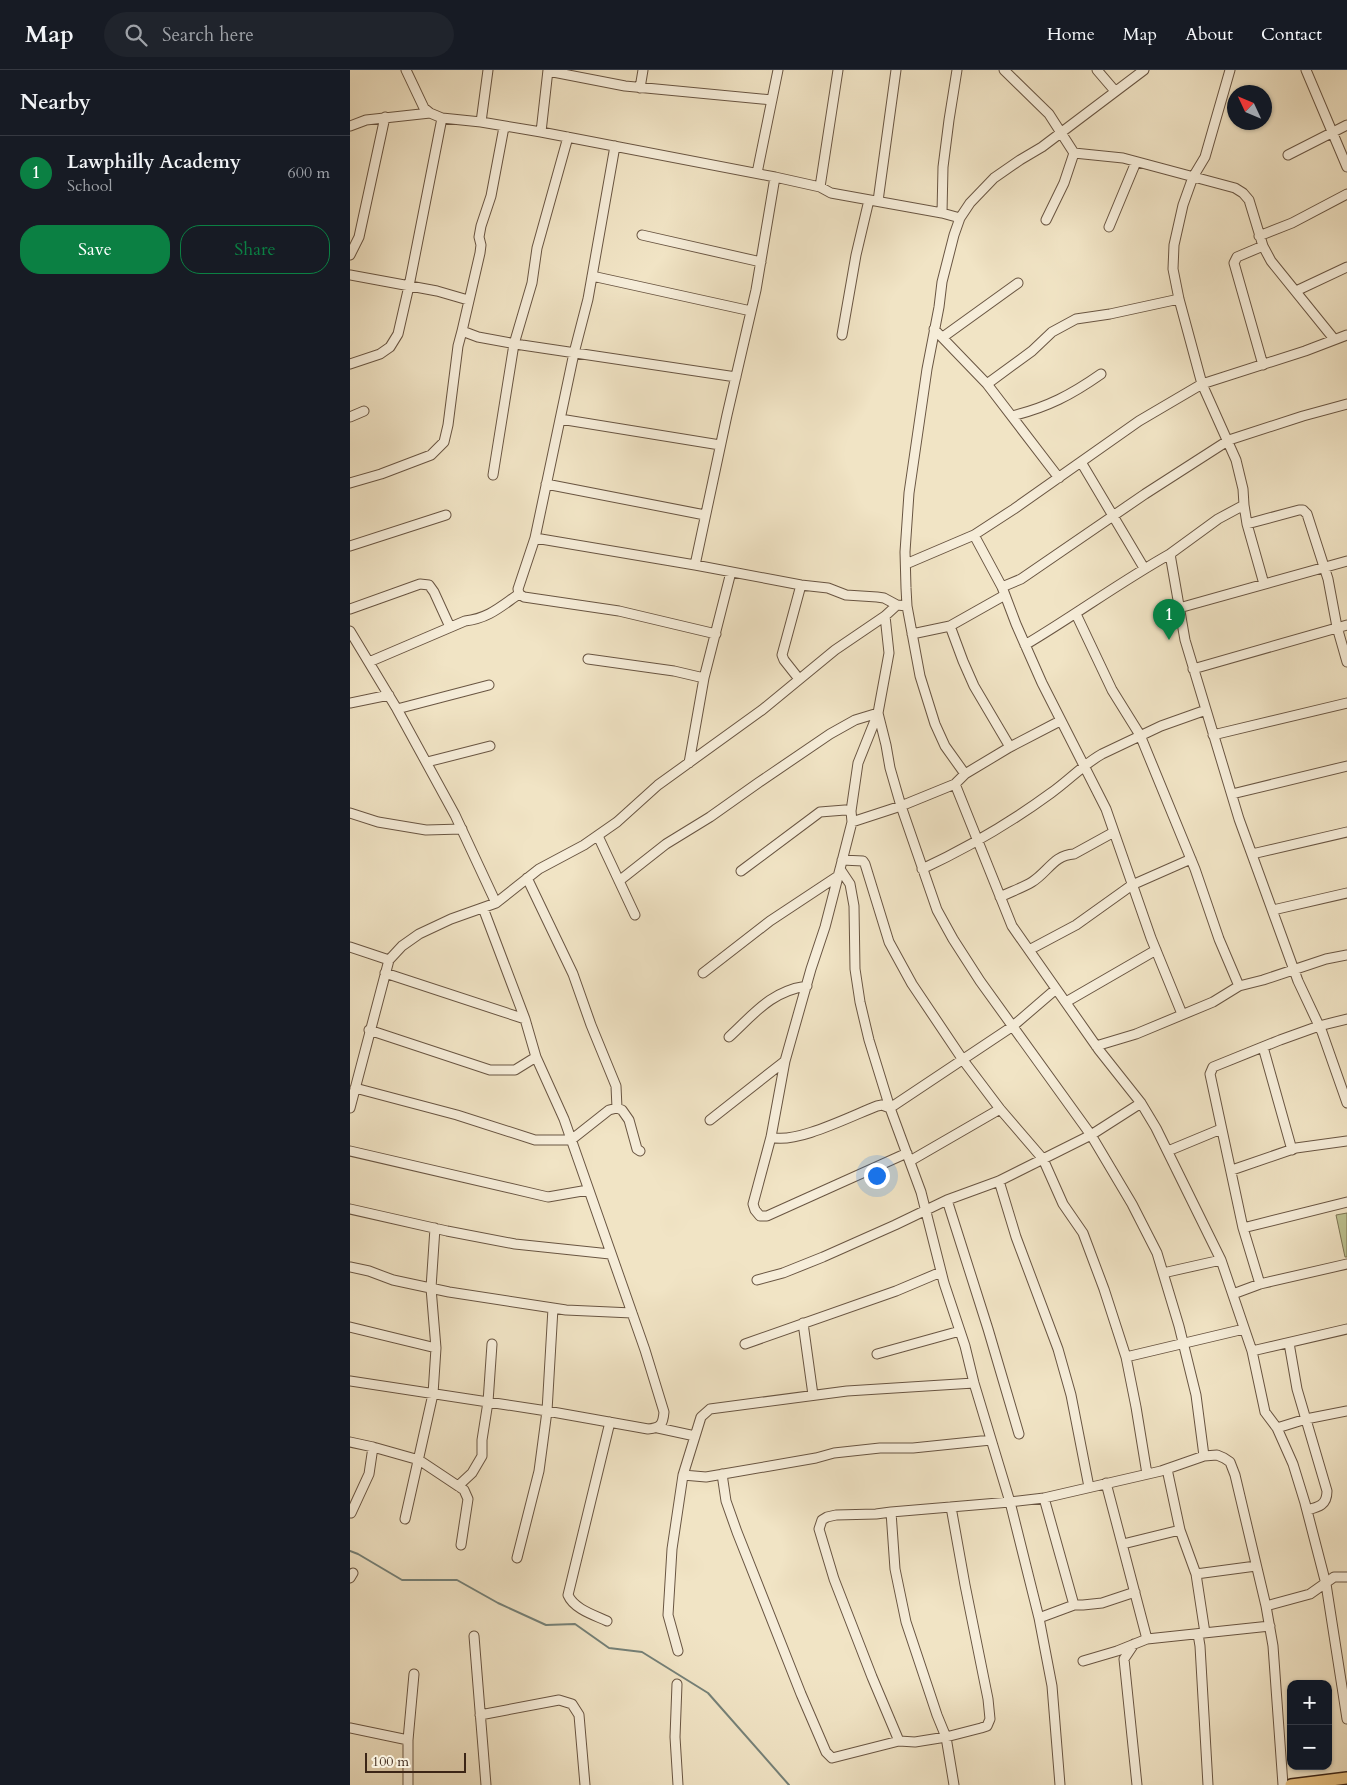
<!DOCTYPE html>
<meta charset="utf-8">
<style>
body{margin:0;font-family:Cardo,serif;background:#20242c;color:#f1f3f6}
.controls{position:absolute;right:15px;bottom:15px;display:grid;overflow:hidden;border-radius:10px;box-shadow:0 1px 4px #0004}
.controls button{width:45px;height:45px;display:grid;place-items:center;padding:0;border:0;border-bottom:1px solid #363941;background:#171b24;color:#f1f3f6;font:25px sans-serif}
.compass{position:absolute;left:877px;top:15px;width:45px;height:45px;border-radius:50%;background:#171b24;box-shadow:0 1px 4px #0004;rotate:314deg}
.scale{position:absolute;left:15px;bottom:12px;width:101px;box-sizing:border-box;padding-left:5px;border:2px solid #3c2516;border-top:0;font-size:14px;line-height:18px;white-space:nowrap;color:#3c2516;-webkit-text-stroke:4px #f6edd9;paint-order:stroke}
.you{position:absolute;left:526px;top:1105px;width:18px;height:18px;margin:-12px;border:4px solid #fff;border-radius:50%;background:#1a73e8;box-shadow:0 0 0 8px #1a73e833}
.badge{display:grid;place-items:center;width:32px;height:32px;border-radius:50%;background:#0b8043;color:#fff;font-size:16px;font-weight:700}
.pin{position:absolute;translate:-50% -41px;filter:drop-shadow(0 1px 2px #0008)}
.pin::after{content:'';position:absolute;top:26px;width:18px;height:15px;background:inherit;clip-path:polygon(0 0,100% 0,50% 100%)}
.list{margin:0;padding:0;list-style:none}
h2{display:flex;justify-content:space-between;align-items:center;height:65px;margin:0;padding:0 20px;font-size:21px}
h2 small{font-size:16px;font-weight:400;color:#9ea1a6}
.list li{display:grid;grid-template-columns:32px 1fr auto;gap:15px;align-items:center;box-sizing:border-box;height:75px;padding:0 20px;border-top:1px solid #363941}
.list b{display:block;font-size:19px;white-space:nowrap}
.list p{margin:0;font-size:16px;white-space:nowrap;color:#9ea1a6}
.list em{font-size:16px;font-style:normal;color:#9ea1a6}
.actions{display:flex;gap:10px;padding:15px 20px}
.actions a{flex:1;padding:11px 0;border:1px solid #0b8043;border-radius:20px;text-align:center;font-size:18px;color:#0b8043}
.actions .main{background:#0b8043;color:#fff}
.icon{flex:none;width:28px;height:28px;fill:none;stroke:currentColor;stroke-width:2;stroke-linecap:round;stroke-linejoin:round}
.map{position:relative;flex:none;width:997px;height:1715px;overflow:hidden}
header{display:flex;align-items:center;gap:30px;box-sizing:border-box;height:70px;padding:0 25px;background:#171b24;border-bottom:1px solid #363941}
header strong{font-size:24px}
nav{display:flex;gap:28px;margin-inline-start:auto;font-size:18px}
.search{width:350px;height:45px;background:#20242c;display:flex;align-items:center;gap:12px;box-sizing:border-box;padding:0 18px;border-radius:28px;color:#9ea1a6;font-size:19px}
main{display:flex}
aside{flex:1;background:#171b24}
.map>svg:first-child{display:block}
.green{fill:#bdc392;stroke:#7c7454}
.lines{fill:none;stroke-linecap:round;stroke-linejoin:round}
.stream{stroke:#758178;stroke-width:2}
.minor-casing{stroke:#695542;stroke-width:11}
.major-casing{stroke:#3c2516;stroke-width:14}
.minor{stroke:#f6edd9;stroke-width:9}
.major{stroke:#e8c282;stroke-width:11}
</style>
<header>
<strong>Map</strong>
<div class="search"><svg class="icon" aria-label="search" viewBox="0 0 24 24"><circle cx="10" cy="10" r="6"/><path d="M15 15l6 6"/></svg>Search here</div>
<nav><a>Home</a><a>Map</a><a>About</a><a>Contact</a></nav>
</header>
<main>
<aside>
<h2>Nearby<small></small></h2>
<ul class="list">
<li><span class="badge">1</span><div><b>Lawphilly Academy</b><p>School</p></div><em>600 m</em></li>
</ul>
<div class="actions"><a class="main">Save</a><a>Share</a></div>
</aside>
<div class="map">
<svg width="997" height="1715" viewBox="0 0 997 1715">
<rect width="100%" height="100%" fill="#f1e4c5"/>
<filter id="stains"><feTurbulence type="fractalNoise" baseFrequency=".004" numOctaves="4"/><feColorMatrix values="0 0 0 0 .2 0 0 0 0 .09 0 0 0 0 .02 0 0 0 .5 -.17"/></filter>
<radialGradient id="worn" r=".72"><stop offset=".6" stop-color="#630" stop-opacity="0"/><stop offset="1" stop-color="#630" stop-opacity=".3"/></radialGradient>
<path class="green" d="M997,1143V1187H995L986,1145Z"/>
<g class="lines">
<path class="stream" d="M0,1481L8,1484L52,1510H107L148,1533L196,1555L225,1554L259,1578L292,1582L358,1623L439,1715"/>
<g class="minor-casing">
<path id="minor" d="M56,0L74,38L80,43L92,48L131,52L191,62L425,107L470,117L481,123L592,143L610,148
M654,0L699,44L724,83L773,88L885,118L893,123L899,130L913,176L921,191L984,269
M747,0L765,21
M880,0L855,87L843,107L833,135L824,175L823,199L829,229L852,314L886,390L893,419L894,435L868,449L820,484L835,570L889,749L948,911L972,962L997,1033
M956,0L997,97
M198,1L275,16L422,30
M290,18L293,0
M131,52L138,0
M0,56L16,50L80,43
M154,57L141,126L131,156L129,167L131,175L130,183L112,261L128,267L172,275L386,307
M191,62L198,0
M265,76L238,229L224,283L185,468L168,519L169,524L174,527L269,541L366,564
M938,85L997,55
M407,103L428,0
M470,117L488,0
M528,131L546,0
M592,143L593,97L599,50L607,0
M696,150L714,113L724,83
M759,157L786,92
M292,165L411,192
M909,166L942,153L997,124
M0,185L9,167L35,47
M0,205L87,221L118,230
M242,206L401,241
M946,221L997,197
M584,259L637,314L709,408
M492,265L506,185L519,130
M593,267L668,213
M0,294L30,284L40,277L48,264L59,216L92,48
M913,295L884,193L887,187L913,176
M637,314L682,281L702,262L726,249L760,244L829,229
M662,346C698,337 721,325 751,304
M0,347L14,341
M210,349L370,375
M731,392L794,498
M143,405L164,274L182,213L187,178L218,67
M0,413L31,404L81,385L94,372L98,355L108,276L112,261
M196,414L355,445
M894,435L897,454L914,514
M897,454L949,440H953L957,444L978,509L987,557L997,592
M624,465L652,517L666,554L692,613L756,739L801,868L832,944
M185,468L345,495L451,515L478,518L496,525L527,527L534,528L547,535
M0,476L96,445
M556,494L624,465L664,439L789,351L852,314L955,281L997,265
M345,495L377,345L406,220L425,107
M652,517L671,509L795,424L879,370L953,346L997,334
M655,525L600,556L613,591L624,616L660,677
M829,538L997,491
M0,539L70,514L79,515L84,522L100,557
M726,544L762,620L790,665L845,799L869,869L889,916
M535,546L539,583L528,643L508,693L501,741L502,752L490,799L500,814L504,836L505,899L510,932L519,970L540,1038L571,1122L594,1213L615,1276L624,1313L660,1432L689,1548L702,1616L710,1715
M0,561L47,639L105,745L146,833
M562,564L600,556
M675,575C724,546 770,512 820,484
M238,589L324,601L354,608
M19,592L115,551C139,548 150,537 169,524
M843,599L997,555
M449,609L434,590L432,585L451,515
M0,633L39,625
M47,639L139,615
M863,665L997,633
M77,692L140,676
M339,693L354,608L381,502
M615,704L595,676L585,654L570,606L557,536L556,518L555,482L559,423L577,299L589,237L592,212L604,165L610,148L620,133L644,108L670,90L692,77L794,0
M605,714L662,856L749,980L791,1033L806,1058L871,1190L902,1281L915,1342L927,1358L943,1394L955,1433L976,1514L997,1649
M882,724L997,696
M0,743L28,752L76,760L112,759
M502,752L551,736L605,714L615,704L660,677L710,651
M248,766L285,845
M902,784L997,762
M492,790L513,791L515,794L539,872L562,914L613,990L650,1039L693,1089L713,1134L733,1163L754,1219L776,1287L786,1337L797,1404
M490,799L475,857L461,899L435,991L421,1067L403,1134L405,1140L410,1146H417L557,1083
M572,799C617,778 660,753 701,723C718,711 734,694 752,684L811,656L856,640
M391,801L470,742L495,740L501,741
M177,808L223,904L241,955L266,1016L267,1038
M269,811L316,774L360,747L408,713L480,664L505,650L528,643L536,675L540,698L551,736L587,840L603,869L630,911L741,1065L782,1134L807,1183L829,1256L846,1325L854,1386
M650,827C660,822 672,818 682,812C698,802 704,785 724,784L764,762
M923,840L997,823
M0,877L39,890L52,876L69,864L101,849L146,833L189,799L234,775L267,752L308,715L412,640L485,580L535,546L547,535L557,536
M679,880L726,855L782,815L841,789
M35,903L175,949
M353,903L420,851L488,806
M716,932L806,880
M19,960L140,1000H165L186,987
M379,967C404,944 421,921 457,916
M746,976L786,964L863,932L889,916L913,910L976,889L997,885
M913,977L942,1080
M5,1018L107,1045L185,1070H221L259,1040L267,1038L272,1040L279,1050L287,1079L290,1081
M0,1038L39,890
M360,1050L435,991
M421,1067C445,1075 503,1045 527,1036L532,1035L540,1038L663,956L706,919
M0,1081L198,1127L238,1120
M818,1081L871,1059
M560,1091L650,1039
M882,1100L946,1078L997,1071
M649,1111L666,1167L708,1279L721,1325L739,1417
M597,1130L638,1259L669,1364
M0,1139L97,1161L165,1174L260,1184
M893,1158L997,1132
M0,1197L19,1201L43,1210L99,1222L216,1240L282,1243
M813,1203L871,1190
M407,1210L433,1203L473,1187L545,1155L597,1130L649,1111L741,1065L791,1033
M910,1214L893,1158L860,1004L863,997L930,970L969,956L997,949
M883,1224L910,1214L997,1194
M453,1253L463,1325
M0,1257L86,1278
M939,1273L947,1319L977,1421C977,1435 969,1437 957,1440
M395,1274L546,1221L591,1202
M902,1281L997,1259
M527,1284L610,1261
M776,1287L894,1259
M0,1311L197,1341L298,1359C311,1358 313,1354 314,1342L295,1280L214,1049L186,987L175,949L133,838
M308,1358L345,1366
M927,1358L956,1349L997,1341
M0,1372L23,1377L69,1390L114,1420L118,1429L111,1475
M817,1399L830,1460L846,1504L855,1563
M372,1404L376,1431L387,1462L451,1624L476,1682L482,1688L549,1671L565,1672L596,1667L631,1658L637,1656L640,1649L638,1629L615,1515L601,1437
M333,1405L356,1407L466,1388L484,1383L530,1378H563L641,1370
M756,1413L797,1569
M108,1416L122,1403L132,1386V1370L138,1332L142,1274
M694,1428L724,1535
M541,1442L545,1499L556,1552L587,1645L596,1667L604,1715
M1,1443L19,1404L23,1377
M55,1449L83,1324L86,1278L81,1218L85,1158
M773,1474L830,1460
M167,1488L189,1401L197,1341L203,1238
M846,1504L906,1496
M0,1508L3,1503
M916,1536L960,1524L984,1507H997
M689,1548L724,1535H733L752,1533L785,1522
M257,1551C244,1545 224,1539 218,1525L260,1352
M848,1564L850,1576L858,1715
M124,1566L136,1715
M784,1574L774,1589L787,1715
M328,1581L318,1545L322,1479L333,1405L351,1347L360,1339L497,1321L624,1313
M733,1591L767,1581L797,1569L920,1556
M327,1614L325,1667L328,1715
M130,1645L209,1630L222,1634L229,1645L235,1715
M0,1658L58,1670
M549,1671L522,1607L484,1509L469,1459L472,1450L477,1447L486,1445L526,1444L541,1442L660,1432L694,1428L811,1401L854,1386L867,1385L874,1388L880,1392L885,1405L916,1536L923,1576L933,1715
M58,1715V1670L64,1604"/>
</g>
<g class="major-casing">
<path id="major" d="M941,1715L997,1708"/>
</g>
<use href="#minor" class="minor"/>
<use href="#major" class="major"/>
</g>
<rect width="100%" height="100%" filter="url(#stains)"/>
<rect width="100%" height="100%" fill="url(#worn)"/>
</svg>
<div class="controls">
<button>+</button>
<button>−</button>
</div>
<svg class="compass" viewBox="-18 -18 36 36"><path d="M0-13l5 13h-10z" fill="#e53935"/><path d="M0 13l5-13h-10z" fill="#9ea1a6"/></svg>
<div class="scale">100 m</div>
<div class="you"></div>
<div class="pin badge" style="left:819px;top:570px">1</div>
</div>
</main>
